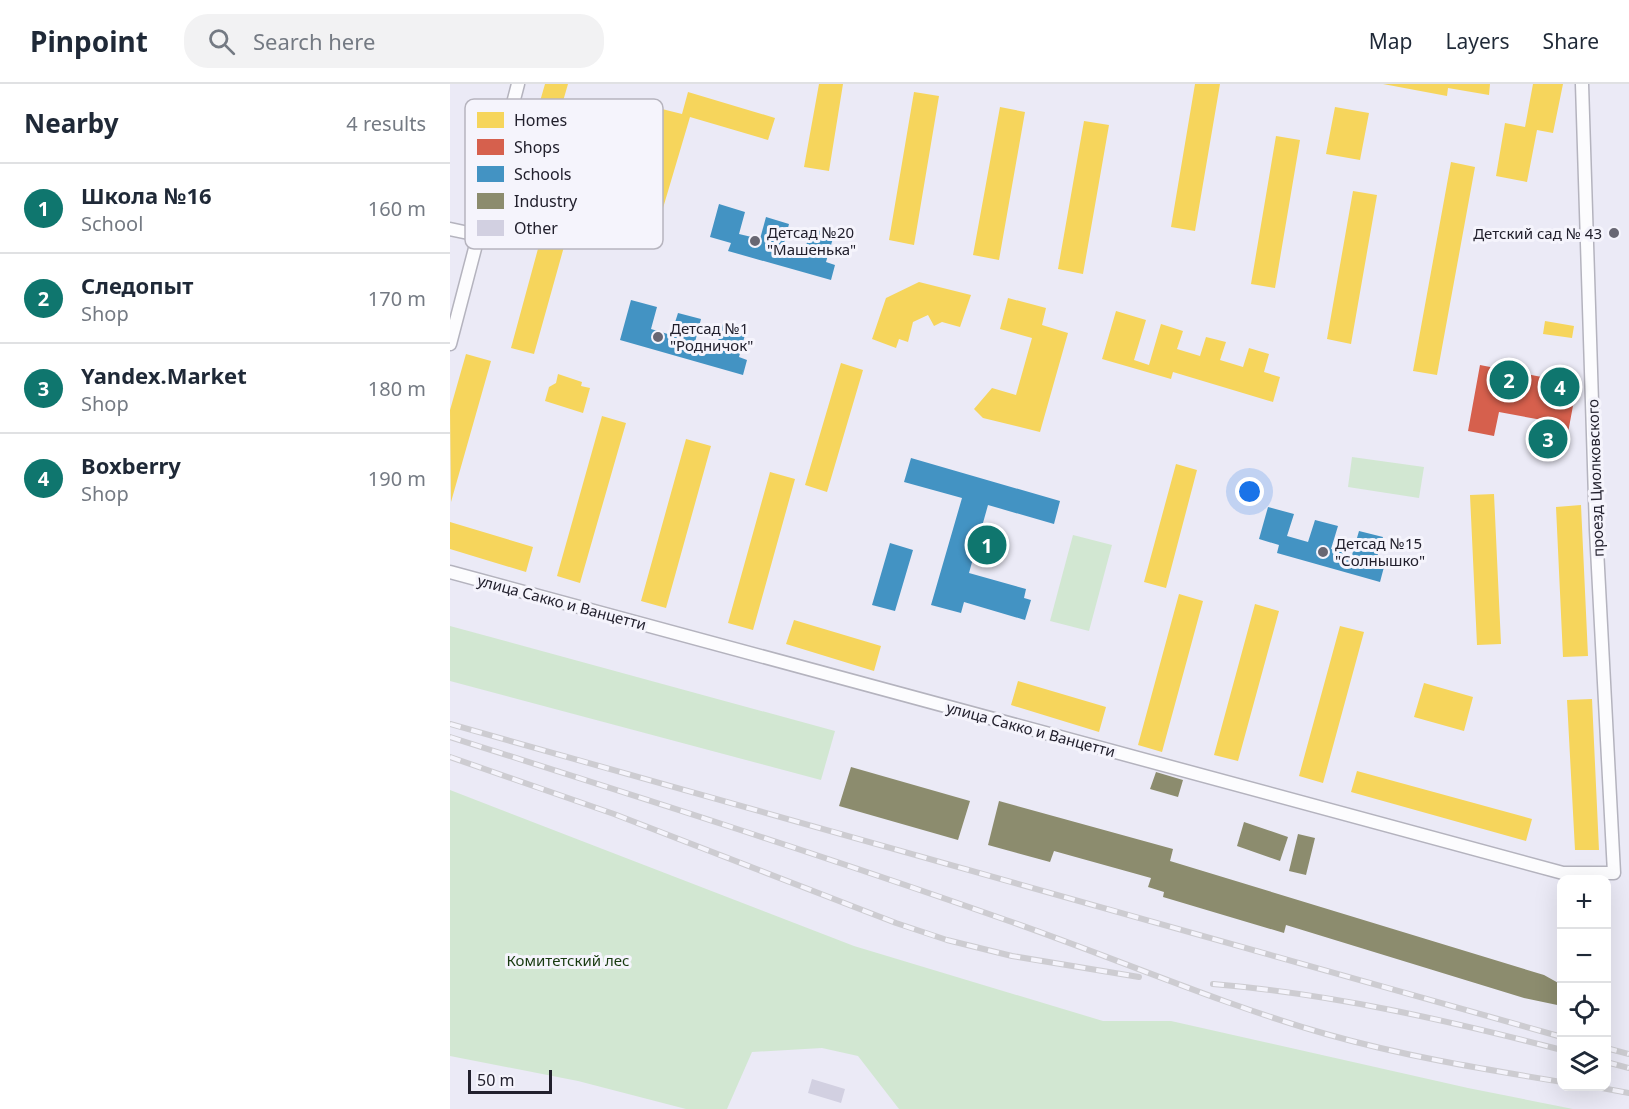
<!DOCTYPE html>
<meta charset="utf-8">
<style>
body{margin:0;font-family:"Noto Sans",sans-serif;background:#f2f2f3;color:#1f2937}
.controls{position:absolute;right:18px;bottom:18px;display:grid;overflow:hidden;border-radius:12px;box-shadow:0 6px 24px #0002}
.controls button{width:54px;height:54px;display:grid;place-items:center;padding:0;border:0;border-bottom:2px solid #e0e1e3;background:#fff;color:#1f2937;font:30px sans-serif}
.scale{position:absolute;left:18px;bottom:15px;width:84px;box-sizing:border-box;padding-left:6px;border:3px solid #22202d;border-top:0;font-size:16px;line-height:21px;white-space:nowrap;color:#22202d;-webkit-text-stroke:4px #f5f4fc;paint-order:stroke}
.you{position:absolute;left:800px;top:408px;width:21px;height:21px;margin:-15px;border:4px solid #fff;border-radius:50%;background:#1a73e8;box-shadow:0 0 0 9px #1a73e833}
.badge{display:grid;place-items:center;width:39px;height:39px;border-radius:50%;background:#0f766e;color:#fff;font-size:20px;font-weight:700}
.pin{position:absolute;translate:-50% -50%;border:3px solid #fff;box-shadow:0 2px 6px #0006}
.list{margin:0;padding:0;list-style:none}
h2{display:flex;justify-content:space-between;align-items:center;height:78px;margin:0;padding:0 24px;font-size:26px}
h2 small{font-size:20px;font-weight:400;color:#747a83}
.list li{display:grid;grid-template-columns:39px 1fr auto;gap:18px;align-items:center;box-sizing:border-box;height:90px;padding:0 24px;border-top:2px solid #e0e1e3}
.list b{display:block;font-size:22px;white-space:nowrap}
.list p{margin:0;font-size:20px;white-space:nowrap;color:#747a83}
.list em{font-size:20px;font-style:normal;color:#747a83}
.icon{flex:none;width:33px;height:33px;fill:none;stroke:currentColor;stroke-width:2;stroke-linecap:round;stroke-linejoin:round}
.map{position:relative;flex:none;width:1179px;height:1025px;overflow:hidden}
header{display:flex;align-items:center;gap:36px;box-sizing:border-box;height:84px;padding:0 30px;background:#fff;border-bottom:2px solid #e0e1e3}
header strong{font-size:28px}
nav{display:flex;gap:33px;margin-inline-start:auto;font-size:21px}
.search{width:420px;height:54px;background:#f2f2f3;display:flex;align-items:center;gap:15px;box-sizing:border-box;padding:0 21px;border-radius:24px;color:#747a83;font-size:22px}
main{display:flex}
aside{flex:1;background:#fff}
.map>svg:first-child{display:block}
.green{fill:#d2e7d2}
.homes{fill:#f6d55c}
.shops{fill:#d6604d}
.schools{fill:#4393c3}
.industry{fill:#8c8c6e}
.building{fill:#d2d0e1}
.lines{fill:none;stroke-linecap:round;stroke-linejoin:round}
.street-casing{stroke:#b4b3be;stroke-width:15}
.street{stroke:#fcfcfe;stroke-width:12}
.rail-casing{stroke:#cdccd1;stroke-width:6}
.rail{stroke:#f5f4fc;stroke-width:4;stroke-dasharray:11;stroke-linecap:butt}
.poi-dot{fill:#686773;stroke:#f5f4fc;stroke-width:2}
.labels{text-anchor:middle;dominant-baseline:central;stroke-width:6;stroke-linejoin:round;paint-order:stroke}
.poi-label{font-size:15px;fill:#22202d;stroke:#f5f4fc;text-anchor:start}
.street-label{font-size:15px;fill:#22202d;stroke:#f5f4fc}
.park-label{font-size:15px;fill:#183a10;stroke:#f5f4fc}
.key{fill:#f5f4fc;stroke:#b6b4be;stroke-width:1.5}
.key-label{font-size:16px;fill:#22202d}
</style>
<header>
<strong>Pinpoint</strong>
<div class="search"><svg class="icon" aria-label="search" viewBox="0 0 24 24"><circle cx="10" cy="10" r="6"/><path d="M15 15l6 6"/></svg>Search here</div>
<nav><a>Map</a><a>Layers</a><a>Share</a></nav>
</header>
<main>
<aside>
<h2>Nearby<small>4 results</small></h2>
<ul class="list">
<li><span class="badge">1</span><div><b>Школа №16</b><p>School</p></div><em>160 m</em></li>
<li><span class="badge">2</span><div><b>Следопыт</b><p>Shop</p></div><em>170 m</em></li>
<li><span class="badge">3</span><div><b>Yandex.Market</b><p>Shop</p></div><em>180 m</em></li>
<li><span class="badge">4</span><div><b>Boxberry</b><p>Shop</p></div><em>190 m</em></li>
</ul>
</aside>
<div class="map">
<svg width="1179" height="1025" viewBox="0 0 1179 1025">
<rect width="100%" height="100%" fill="#ebeaf6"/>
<path class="green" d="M902,373L974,383L969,414L898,403Z
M623,451L662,461L639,547L600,537Z
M0,542L385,647L371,696L0,597Z
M0,706L404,862L653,937H721L1018,1004L1123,1025H449L408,972L372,964L302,968L277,1025H236L128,997L0,972Z"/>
<path class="homes" d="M95,0H118L80,131L59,125Z
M369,0H393L379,87L354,83Z
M745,0H770L745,147L721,143Z
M933,0H1040L1039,11L998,4L997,12Z
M1083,0H1113L1103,49L1087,46L1077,98L1046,92L1055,39L1075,43Z
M238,8L325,34L318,56L240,33L205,151L177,142L212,25L232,30Z
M464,8L489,12L464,161L439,156Z
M550,23L575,28L549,176L523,171Z
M885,23L919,29L910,76L876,70Z
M634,37L659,41L633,190L608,185Z
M826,52L850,56L825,204L801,200Z
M1001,78L1025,83L987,291L963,287Z
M903,107L927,111L901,260L877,255Z
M98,128L122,134L84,270L61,264Z
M469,198L521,211L510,243L492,238L484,242L478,231L463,238L458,258L449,255L446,264L422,255L436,214Z
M558,214L596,224L592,241L618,249L590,348L533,334L524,325L542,304L566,311L582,254L550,245Z
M666,227L696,236L684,276L699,281L711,240L733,247L727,265L750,272L756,253L776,258L770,276L793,283L799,264L819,270L814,288L830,293L823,318L723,288L721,295L652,275Z
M1095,237L1124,242L1122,254L1093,250Z
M16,270L41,277L1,418L0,326Z
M391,279L413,286L377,408L355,401Z
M108,290L132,298L131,302L140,304L133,329L95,317L99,303L106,299Z
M152,332L176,339L130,499L107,492Z
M236,355L261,362L216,524L191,517Z
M726,380L747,386L716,504L694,498Z
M320,388L345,395L303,546L278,539Z
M1044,410L1051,560L1027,561L1020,411Z
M1131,421L1138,572L1113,573L1106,423Z
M0,438L83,463L76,488L0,465Z
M729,510L753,517L712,668L688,661Z
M805,520L829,527L788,677L764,671Z
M344,536L431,562L424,587L336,560Z
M890,542L914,548L873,699L849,692Z
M568,597L656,623L649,648L561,621Z
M974,599L1023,613L1014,647L964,633Z
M1142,615L1149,766H1125L1117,616Z
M907,687L1082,735L1076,757L901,708Z"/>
<path class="shops" d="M1030,281L1127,300L1115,365L1088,359L1092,336L1049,328L1044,352L1018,347Z"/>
<path class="schools" d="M269,120L295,128L289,150L310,155L316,133L339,140L333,163L354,169L361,144L384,151L376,178L385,181L381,196L278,167L281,159L260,153Z
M181,216L207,223L201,245L221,251L228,229L251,235L245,258L266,264L273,240L296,247L289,273L297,276L293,291L170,256Z
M461,374L610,417L604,440L538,421L519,489L576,505L574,514L581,516L575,536L514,518L511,529L481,521L512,414L454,398Z
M818,423L844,430L837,452L858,458L865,436L888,442L881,465L902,471L909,447L933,453L925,480L934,483L930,498L827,469L829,461L809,455Z
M440,459L463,466L445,527L422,521Z"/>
<path class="industry" d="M401,683L520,717L508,756L389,722Z
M706,688L733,696L728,713L700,705Z
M549,717L723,765L720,777L1094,891L1112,901V922L1074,914L836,841L834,849L713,813L714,808L698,803L701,794L604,767L600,778L538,761Z
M794,738L838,753L830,777L787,762Z
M848,750L865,754L856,791L839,787Z"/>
<path class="building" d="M362,995L395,1005L391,1019L358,1009Z"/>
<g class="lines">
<g class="street-casing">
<path id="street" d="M0,145L28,151
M0,260L68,0
M0,488L1113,789H1164L1146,446L1132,0"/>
</g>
<use href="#street" class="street"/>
<g class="rail-casing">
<path id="rail" d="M0,640L1112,953
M0,653C186,712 372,771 556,836C663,873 767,919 876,950C953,972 1033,985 1112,998
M0,673L164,730L446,839L497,856L562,872L689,893
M763,900C882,910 996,936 1112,966
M1156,964L1179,970
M1156,978L1179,984
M1141,1002L1179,1009"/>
</g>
<use href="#rail" class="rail"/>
</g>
<g class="poi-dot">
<circle cx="1164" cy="149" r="6"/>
<circle cx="305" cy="157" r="6"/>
<circle cx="208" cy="253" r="6"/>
<circle cx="873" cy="468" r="6"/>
</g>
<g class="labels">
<g class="poi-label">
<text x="317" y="148">Детсад №20<tspan x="317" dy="17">"Машенька"</tspan></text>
<text x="1152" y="149" text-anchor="end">Детский сад № 43</text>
<text x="220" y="244">Детсад №1<tspan x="220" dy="17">"Родничок"</tspan></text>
<text x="885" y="459">Детсад №15<tspan x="885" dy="17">"Солнышко"</tspan></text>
</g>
<g class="street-label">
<text transform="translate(1145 394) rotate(-92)">проезд Циолковского</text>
<text transform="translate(112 518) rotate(15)">улица Сакко и Ванцетти</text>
<text transform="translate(581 645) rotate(15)">улица Сакко и Ванцетти</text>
</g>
<g class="park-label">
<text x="118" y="876">Комитетский лес</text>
</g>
</g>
<rect x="15" y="15" width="198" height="150" rx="9" class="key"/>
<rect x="27" y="28" width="27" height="16" fill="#f6d55c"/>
<rect x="27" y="55" width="27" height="16" fill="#d6604d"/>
<rect x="27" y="82" width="27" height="16" fill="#4393c3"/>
<rect x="27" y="109" width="27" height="16" fill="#8c8c6e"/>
<rect x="27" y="136" width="27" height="16" fill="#d2d0e1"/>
<g class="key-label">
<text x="64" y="42">Homes</text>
<text x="64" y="69">Shops</text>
<text x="64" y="96">Schools</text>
<text x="64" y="123">Industry</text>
<text x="64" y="150">Other</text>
</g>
</svg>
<div class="controls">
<button>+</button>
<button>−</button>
<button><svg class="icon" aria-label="locate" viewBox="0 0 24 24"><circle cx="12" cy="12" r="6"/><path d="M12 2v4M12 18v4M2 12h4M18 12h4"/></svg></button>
<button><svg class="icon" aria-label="layers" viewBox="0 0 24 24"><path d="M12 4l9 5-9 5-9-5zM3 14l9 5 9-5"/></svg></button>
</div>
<div class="scale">50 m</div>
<div class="you"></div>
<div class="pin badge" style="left:537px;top:461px">1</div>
<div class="pin badge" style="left:1059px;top:296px">2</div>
<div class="pin badge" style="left:1098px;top:355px">3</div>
<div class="pin badge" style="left:1110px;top:303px">4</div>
</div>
</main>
